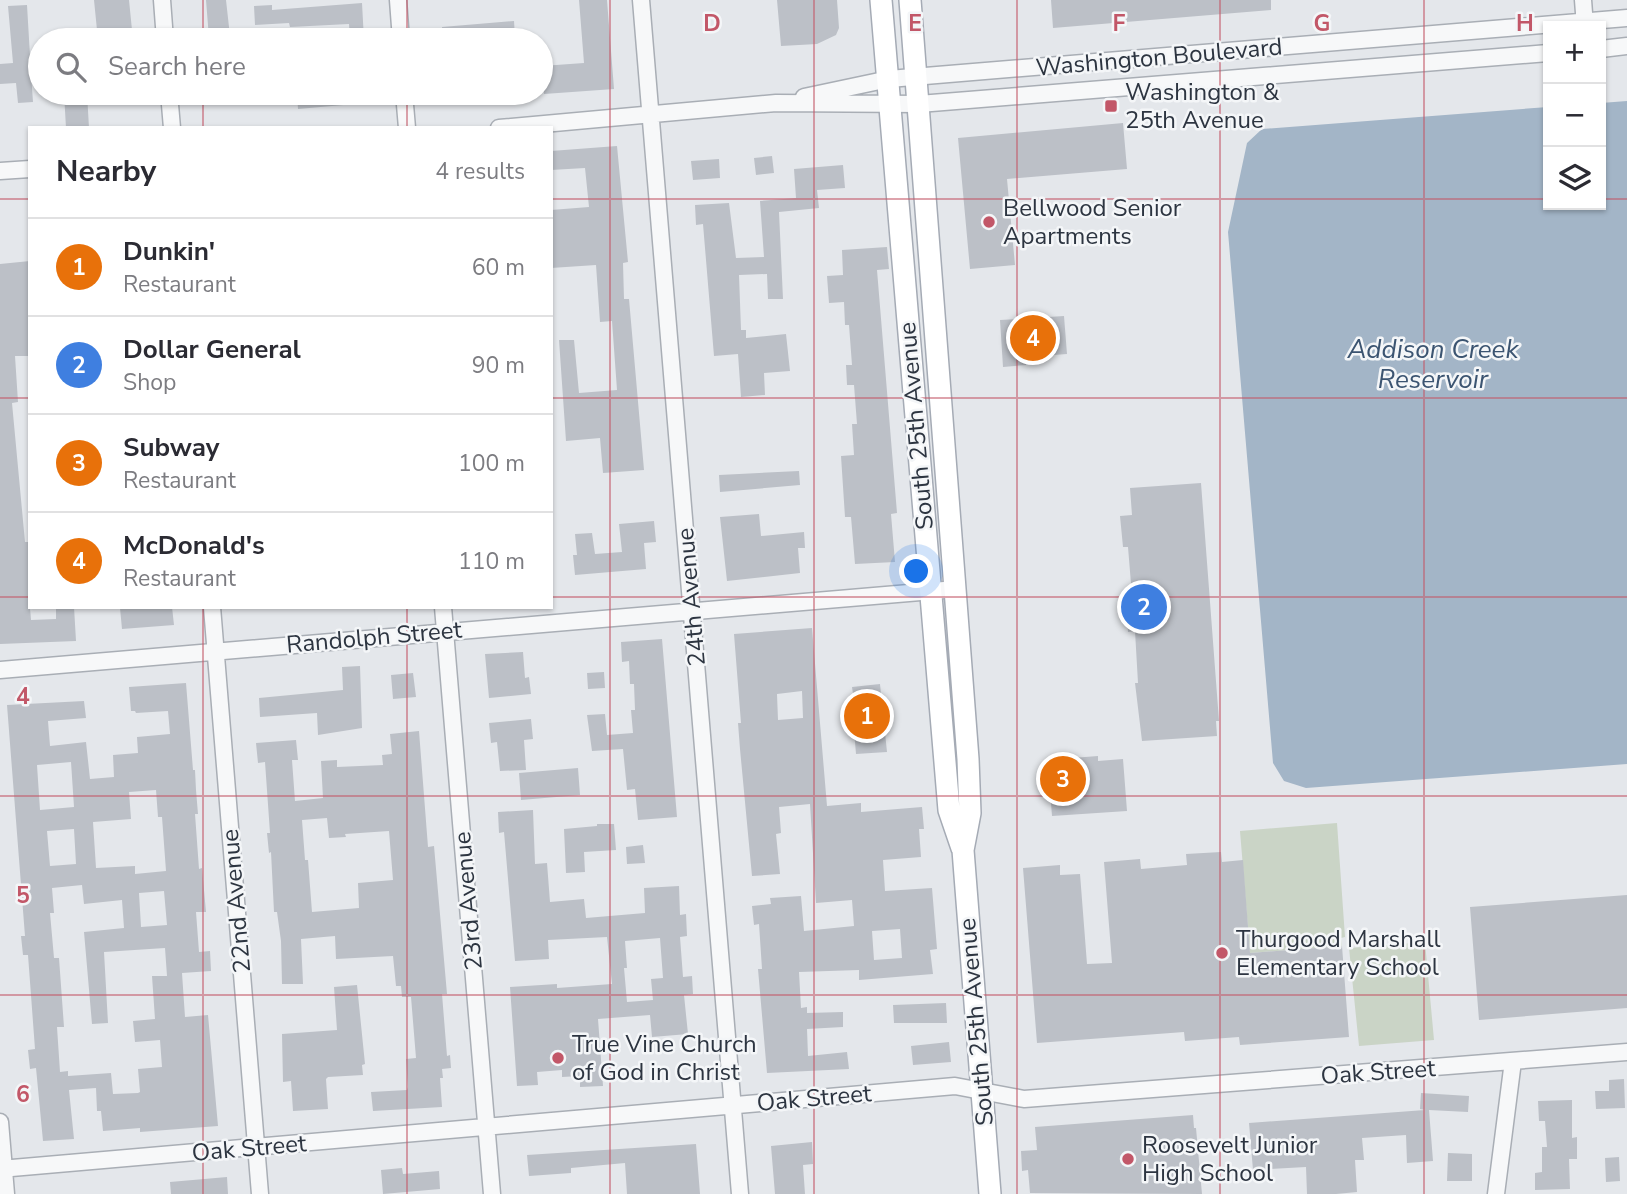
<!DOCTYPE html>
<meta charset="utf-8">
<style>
body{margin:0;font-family:"Nunito Sans",sans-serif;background:#f7f7f7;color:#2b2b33}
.controls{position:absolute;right:21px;top:21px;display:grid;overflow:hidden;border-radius:0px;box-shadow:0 2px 5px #0004}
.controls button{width:63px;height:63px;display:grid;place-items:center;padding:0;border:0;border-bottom:2px solid #e1e1e2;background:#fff;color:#2b2b33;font:35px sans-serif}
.you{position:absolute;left:917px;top:572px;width:24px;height:24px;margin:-18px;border:5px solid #fff;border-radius:50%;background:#1a73e8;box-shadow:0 0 0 10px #1a73e833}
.badge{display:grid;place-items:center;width:46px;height:46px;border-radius:50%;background:#c25768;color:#fff;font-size:23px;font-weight:700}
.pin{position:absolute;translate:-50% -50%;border:4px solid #fff;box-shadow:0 2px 7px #0006}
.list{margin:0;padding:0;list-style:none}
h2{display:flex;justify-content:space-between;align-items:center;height:91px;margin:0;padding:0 28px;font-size:30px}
h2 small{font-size:23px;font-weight:400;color:#7c7c81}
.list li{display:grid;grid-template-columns:46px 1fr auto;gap:21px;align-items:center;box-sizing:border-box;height:98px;padding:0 28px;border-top:2px solid #e1e1e2}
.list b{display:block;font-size:26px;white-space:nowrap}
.list p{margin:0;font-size:23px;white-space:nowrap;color:#7c7c81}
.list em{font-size:23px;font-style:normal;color:#7c7c81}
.icon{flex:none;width:38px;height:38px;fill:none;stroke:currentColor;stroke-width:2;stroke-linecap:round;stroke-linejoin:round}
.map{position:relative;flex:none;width:1627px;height:1194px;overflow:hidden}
.search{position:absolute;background:#fff;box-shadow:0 2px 5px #0004;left:28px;top:28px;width:525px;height:77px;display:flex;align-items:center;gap:18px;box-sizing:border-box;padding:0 24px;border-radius:38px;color:#7c7c81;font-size:26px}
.panel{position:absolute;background:#fff;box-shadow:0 2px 5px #0004;left:28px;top:126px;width:525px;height:483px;border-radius:0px}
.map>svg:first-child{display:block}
.green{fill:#cad4c6}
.water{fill:#a3b5c7}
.building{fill:#bcc0c7;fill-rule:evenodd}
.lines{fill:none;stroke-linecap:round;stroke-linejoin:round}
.minor-casing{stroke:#a9aeb5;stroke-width:19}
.major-casing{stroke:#a5abb5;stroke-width:24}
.minor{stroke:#f7f8f9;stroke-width:16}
.major{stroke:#fff;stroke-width:21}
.grid{fill:none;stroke:#c25768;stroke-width:2;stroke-opacity:0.55}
.poi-dot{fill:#c25768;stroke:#f4f6f8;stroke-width:2.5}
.labels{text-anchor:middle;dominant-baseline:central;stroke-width:5;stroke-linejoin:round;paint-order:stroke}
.street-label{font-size:24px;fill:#2d3541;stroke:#f4f6f8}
.poi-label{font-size:24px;fill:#2d3541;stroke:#f4f6f8;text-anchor:start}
.water-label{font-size:26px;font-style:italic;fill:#3b5471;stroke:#f4f6f8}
.grid-label{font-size:23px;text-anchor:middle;font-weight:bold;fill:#c25768;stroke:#f4f6f8;stroke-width:5;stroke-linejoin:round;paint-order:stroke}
</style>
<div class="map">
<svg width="1627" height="1194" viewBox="0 0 1627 1194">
<rect width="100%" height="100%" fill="#e4e7eb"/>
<path class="green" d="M1337,823L1345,937L1341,938L1342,946L1250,953L1240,831Z
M1425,942L1434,1040L1359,1046L1349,948Z"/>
<path class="water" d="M1627,101V764L1306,788L1284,781L1273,763L1228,232L1247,143L1262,129L1548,107V205H1601V103Z"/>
<path class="building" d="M94,0H129L133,40H98Z
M206,0H226L230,36L209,38Z
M579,0H607L614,89L544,94L542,66L584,63Z
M777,0H837L839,28L836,35L817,44L781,46Z
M1051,0H1271V10L1053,28Z
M362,3L364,40H350L349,24L290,27L289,23L255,25L254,6L272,5V10Z
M27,5L30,56L40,55V73L31,74L33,102L18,103L16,83L0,84V64L13,63L8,6Z
M514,21L515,37L443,40L442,27Z
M64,93H87L89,128H66Z
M297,93H366V103L298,109Z
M1123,123L1127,169L1007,179L1015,265L970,269L958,138Z
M617,146L628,262L623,263L624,299H629L644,470L603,473L600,438L566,441L559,340H574L579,393L617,390L612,321L600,322L596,265L551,268V210L589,207L585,168L551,170V151Z
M772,156L774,173L756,175L754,158Z
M719,159L720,178L693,180L691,161Z
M843,165L845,188L817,190L819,208L779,212L783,299H768L767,274L739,275L741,330H746V338L786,334L790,371L764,373L765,395L741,397L738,354L714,356L703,224L696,225L695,205L729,203L736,258L764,257L760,201L796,198L794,169Z
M887,247L889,269L877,270L897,513L891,514L895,562L855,564L851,517H845L841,456L854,455L852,424H857L854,385H847L846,365H852L849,325H845L844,302L829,303L827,276L843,275L842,250Z
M30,261V356H15L18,402L12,403L25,542H30V582H28L31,620L56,619V607H74L76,641L0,644V264Z
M1064,316L1067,354L1026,357V365L1003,367L1000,320Z
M799,471L800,485L720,492L719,475Z
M1201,483L1219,721H1216L1217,736L1142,741L1135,683H1138L1135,631L1128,632L1126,597L1132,596L1128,547H1123L1120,516L1132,515L1130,488Z
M759,514L761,536L804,532L805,548H798L800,573L727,581L720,517Z
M654,521L656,542L644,543L646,569L575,575L573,555H577L575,534L592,533L595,554L622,552L619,524Z
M172,607L174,625L122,629L120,608Z
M812,628L827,806L861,803V812L922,807L924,829H919L921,857L883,860L885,891L932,888L937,949L930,950L933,974L859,980V970L799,972L801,1008L807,1007V1013L843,1012V1027L807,1029L808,1056L847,1052L849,1069L767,1073L758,969H762L759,924L754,925L752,906L771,904L770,898L801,896L804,931L854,926L852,900L816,903L810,804L779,807L781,833L776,834L780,874L752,876L740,749L738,723H741L734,634ZM802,691L803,718L778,720L777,694ZM900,929L902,958L874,960L872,931Z
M662,639L677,817L638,820L635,789L627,790L623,749L592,751L587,715L605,714L607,735L633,733L631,710H635L634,684H630L629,661L622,662L621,642Z
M523,652L525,678L529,677L531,694L489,698L485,654Z
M360,666L362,728L318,735L317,713L260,717L259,698L343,690L342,667Z
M604,672L605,688L588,689L587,673Z
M413,673L416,697L393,699L391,675Z
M186,683L193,770H195L196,790L198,814H195L199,869L202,868L206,912H196L199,952L210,951L211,971L182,973L185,1017L208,1015L218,1126L140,1132V1128L103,1131L101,1111H97L96,1088L69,1090L74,1139L43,1141L36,1068L30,1069L28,1050L35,1049L28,955H23L21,936H25L7,705L84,701L86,718L48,721L50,746L86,742L90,779L114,777L113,755L138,753L137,737L170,734L168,711L136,713L135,711H131L129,687ZM71,762L74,807L40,810L37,765ZM156,790L158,817H162L166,871L135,874V866L96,868L93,822L131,819L129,792ZM74,829L76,864L50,866L47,831ZM82,885L84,904L122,900L124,928L84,932L92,1024L108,1023L104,952L165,948L167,976H152L155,1019L133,1021L135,1042L160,1040L162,1067L138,1069L140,1092L138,1093L113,1094L111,1073L68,1076V1071L60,1072L57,1027H64L59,958H54L50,913H54L52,888ZM164,891L167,925L141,927L139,893Z
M880,684L887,752L856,754L851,695L853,694L852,687Z
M531,719L533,739L524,740L526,770L500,771L497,742L491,743L489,723Z
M419,731L428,847L434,846L447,994H442L447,1056L450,1055L451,1068L442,1069L443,1078H440L442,1107L373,1111L371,1092L407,1090L408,1087L406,1059L416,1058L411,997H402L401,986H396L393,956L336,959L335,936L301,939L303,984H282L281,941L277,912H274L271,852L269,853L267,833H270L265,762L258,763L256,743L296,740L298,760H292L295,801L323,798L321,761L337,760V767L383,765L382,755L392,754L390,734ZM327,818L329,838L346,837L345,834L389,831L393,880L358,883L359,908L312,912L308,860H305L302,820Z
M1098,756V761L1123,759L1127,811L1052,816L1048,765L1072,764V758Z
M578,768L580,795L521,800L519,773Z
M533,810L535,864L547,863L550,902L584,899L586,918L645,913L644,888L679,886L680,915L686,914L687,936L680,937L683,977L692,976L693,994L684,995L688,1034L652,1037L650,1015L598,1019L603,1086L580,1087V1076L562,1077V1070L537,1072L538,1085L517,1086L510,987L557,984V988L612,984L607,937L548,940L549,959L515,961L504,832L499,833L498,812ZM660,938L663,978L651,979L653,1000L627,1002L624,968H627L625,941Z
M597,824H614L616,850L584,852L585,872L566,873L564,829L597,826Z
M643,845L645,863L627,864L626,847Z
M1221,852L1222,862L1243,860L1250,953L1342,946L1349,1037L1240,1045L1239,1037L1185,1041L1184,1032L1037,1043L1023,868L1060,865V875L1080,874L1087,964L1112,963L1104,862L1140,859L1141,869L1187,865L1186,854Z
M1627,895V1008L1479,1020L1470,907Z
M357,985L365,1064L362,1065L363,1075L328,1077L326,1079L328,1109L293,1111L291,1081L283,1082L282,1034L337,1030L334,987Z
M946,1003L947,1023H894L893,1005Z
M949,1042L951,1062L913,1065L911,1046Z
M1624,1079L1625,1108L1596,1109L1595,1091H1609V1080Z
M1421,1093L1469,1096L1468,1112L1429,1110L1433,1161L1407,1163L1406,1135L1362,1138L1364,1160H1355L1357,1192L1336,1194H1307L1306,1167L1253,1170L1249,1123L1425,1110L1420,1109Z
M1572,1100V1138L1577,1137V1159H1569L1570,1189L1535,1190V1173L1542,1172V1147H1547L1545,1121H1539L1538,1101Z
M1193,1115L1194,1128H1196L1202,1194L1030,1193L1028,1170L1022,1171L1021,1151L1037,1150L1035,1127Z
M812,1142L813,1164L803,1165L805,1194H775L771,1146Z
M696,1144L700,1194H627L625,1163L571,1168V1173L529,1176L527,1155Z
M1448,1153L1472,1154V1181H1447Z
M1619,1157L1620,1181L1606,1182L1605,1158Z
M402,1168L403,1174L439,1171L440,1189L383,1194L381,1170Z
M227,1177L228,1194H171L170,1182Z"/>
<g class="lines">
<g class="minor-casing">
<path id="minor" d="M162,0L165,40
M398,0L401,40
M641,0L740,1194
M1583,0L1585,26
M1601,49L1627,46
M169,93L172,128
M404,93L407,128
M804,97L889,79L1627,18
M499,128L776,103L919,104L1548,53
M0,171L30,169
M212,607L260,1194
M443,607L492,1194
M0,670L956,589
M0,1122L6,1194
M0,1169L955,1086L1024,1099L1627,1052
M1496,1194L1513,1061"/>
</g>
<g class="major-casing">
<path id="major" d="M881,0L949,810L962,848
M910,0L968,759L970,813L963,850L990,1194"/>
</g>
<use href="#minor" class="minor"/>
<use href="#major" class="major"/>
</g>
<path class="grid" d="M203,0V40M407,0V40M610,0V1194M814,0V1194M1017,0V1194M1220,0V1194M1424,0V1194M203,93V128M407,93V128M0,199H30M551,199H1548M1601,199H1627M0,398H30M551,398H1627M0,597H30M551,597H1627M203,607V1194M407,607V1194M0,796H1627M0,995H1627"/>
<g class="poi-dot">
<rect x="1104" y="99" width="14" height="14" rx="3.5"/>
<circle cx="989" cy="222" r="7"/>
<circle cx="1222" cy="953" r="7"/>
<circle cx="558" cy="1058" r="7"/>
<circle cx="1128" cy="1159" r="7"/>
</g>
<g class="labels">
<g class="street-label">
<text transform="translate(1159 57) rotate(-5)">Washington Boulevard</text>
<text transform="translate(916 426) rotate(-95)">South 25th Avenue</text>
<text transform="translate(691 597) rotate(-95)">24th Avenue</text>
<text transform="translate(374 637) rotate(-5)">Randolph Street</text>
<text transform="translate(236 901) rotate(-95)">22nd Avenue</text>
<text transform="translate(468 901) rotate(-95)">23rd Avenue</text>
<text transform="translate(976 1022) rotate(-95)">South 25th Avenue</text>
<text transform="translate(1378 1072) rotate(-4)">Oak Street</text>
<text transform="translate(814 1098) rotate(-5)">Oak Street</text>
<text transform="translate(249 1148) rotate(-5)">Oak Street</text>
</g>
<g class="poi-label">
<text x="1125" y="92">Washington &amp;<tspan x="1125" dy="28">25th Avenue</tspan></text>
<text x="1003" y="208">Bellwood Senior<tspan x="1003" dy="28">Apartments</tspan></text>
<text x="1236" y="939">Thurgood Marshall<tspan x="1236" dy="28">Elementary School</tspan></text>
<text x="572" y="1044">True Vine Church<tspan x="572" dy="28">of God in Christ</tspan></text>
<text x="1142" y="1145">Roosevelt Junior<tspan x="1142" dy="28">High School</tspan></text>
</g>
<g class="water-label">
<text x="1433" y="349">Addison Creek<tspan x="1433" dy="30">Reservoir</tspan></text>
</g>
</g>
<g class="grid-label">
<text x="712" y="31">D</text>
<text x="915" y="31">E</text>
<text x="1119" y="31">F</text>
<text x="1322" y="31">G</text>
<text x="1525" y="31">H</text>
<text x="23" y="704">4</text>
<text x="23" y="903">5</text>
<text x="23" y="1102">6</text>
</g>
</svg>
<div class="controls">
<button>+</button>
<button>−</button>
<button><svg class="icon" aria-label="layers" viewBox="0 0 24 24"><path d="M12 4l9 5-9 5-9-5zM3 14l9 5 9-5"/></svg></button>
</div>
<div class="you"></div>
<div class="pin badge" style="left:867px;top:716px;background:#e8710a">1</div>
<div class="pin badge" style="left:1144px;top:607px;background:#3f7fe0">2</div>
<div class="pin badge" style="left:1063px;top:779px;background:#e8710a">3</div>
<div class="pin badge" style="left:1033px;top:338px;background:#e8710a">4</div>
<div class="search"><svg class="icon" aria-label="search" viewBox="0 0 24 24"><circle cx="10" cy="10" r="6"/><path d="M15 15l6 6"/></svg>Search here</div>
<section class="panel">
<h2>Nearby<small>4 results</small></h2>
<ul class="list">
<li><span class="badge" style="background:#e8710a">1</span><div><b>Dunkin'</b><p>Restaurant</p></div><em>60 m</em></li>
<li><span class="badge" style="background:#3f7fe0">2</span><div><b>Dollar General</b><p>Shop</p></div><em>90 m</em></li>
<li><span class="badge" style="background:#e8710a">3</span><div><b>Subway</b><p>Restaurant</p></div><em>100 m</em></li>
<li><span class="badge" style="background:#e8710a">4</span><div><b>McDonald's</b><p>Restaurant</p></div><em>110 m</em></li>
</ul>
</section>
</div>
